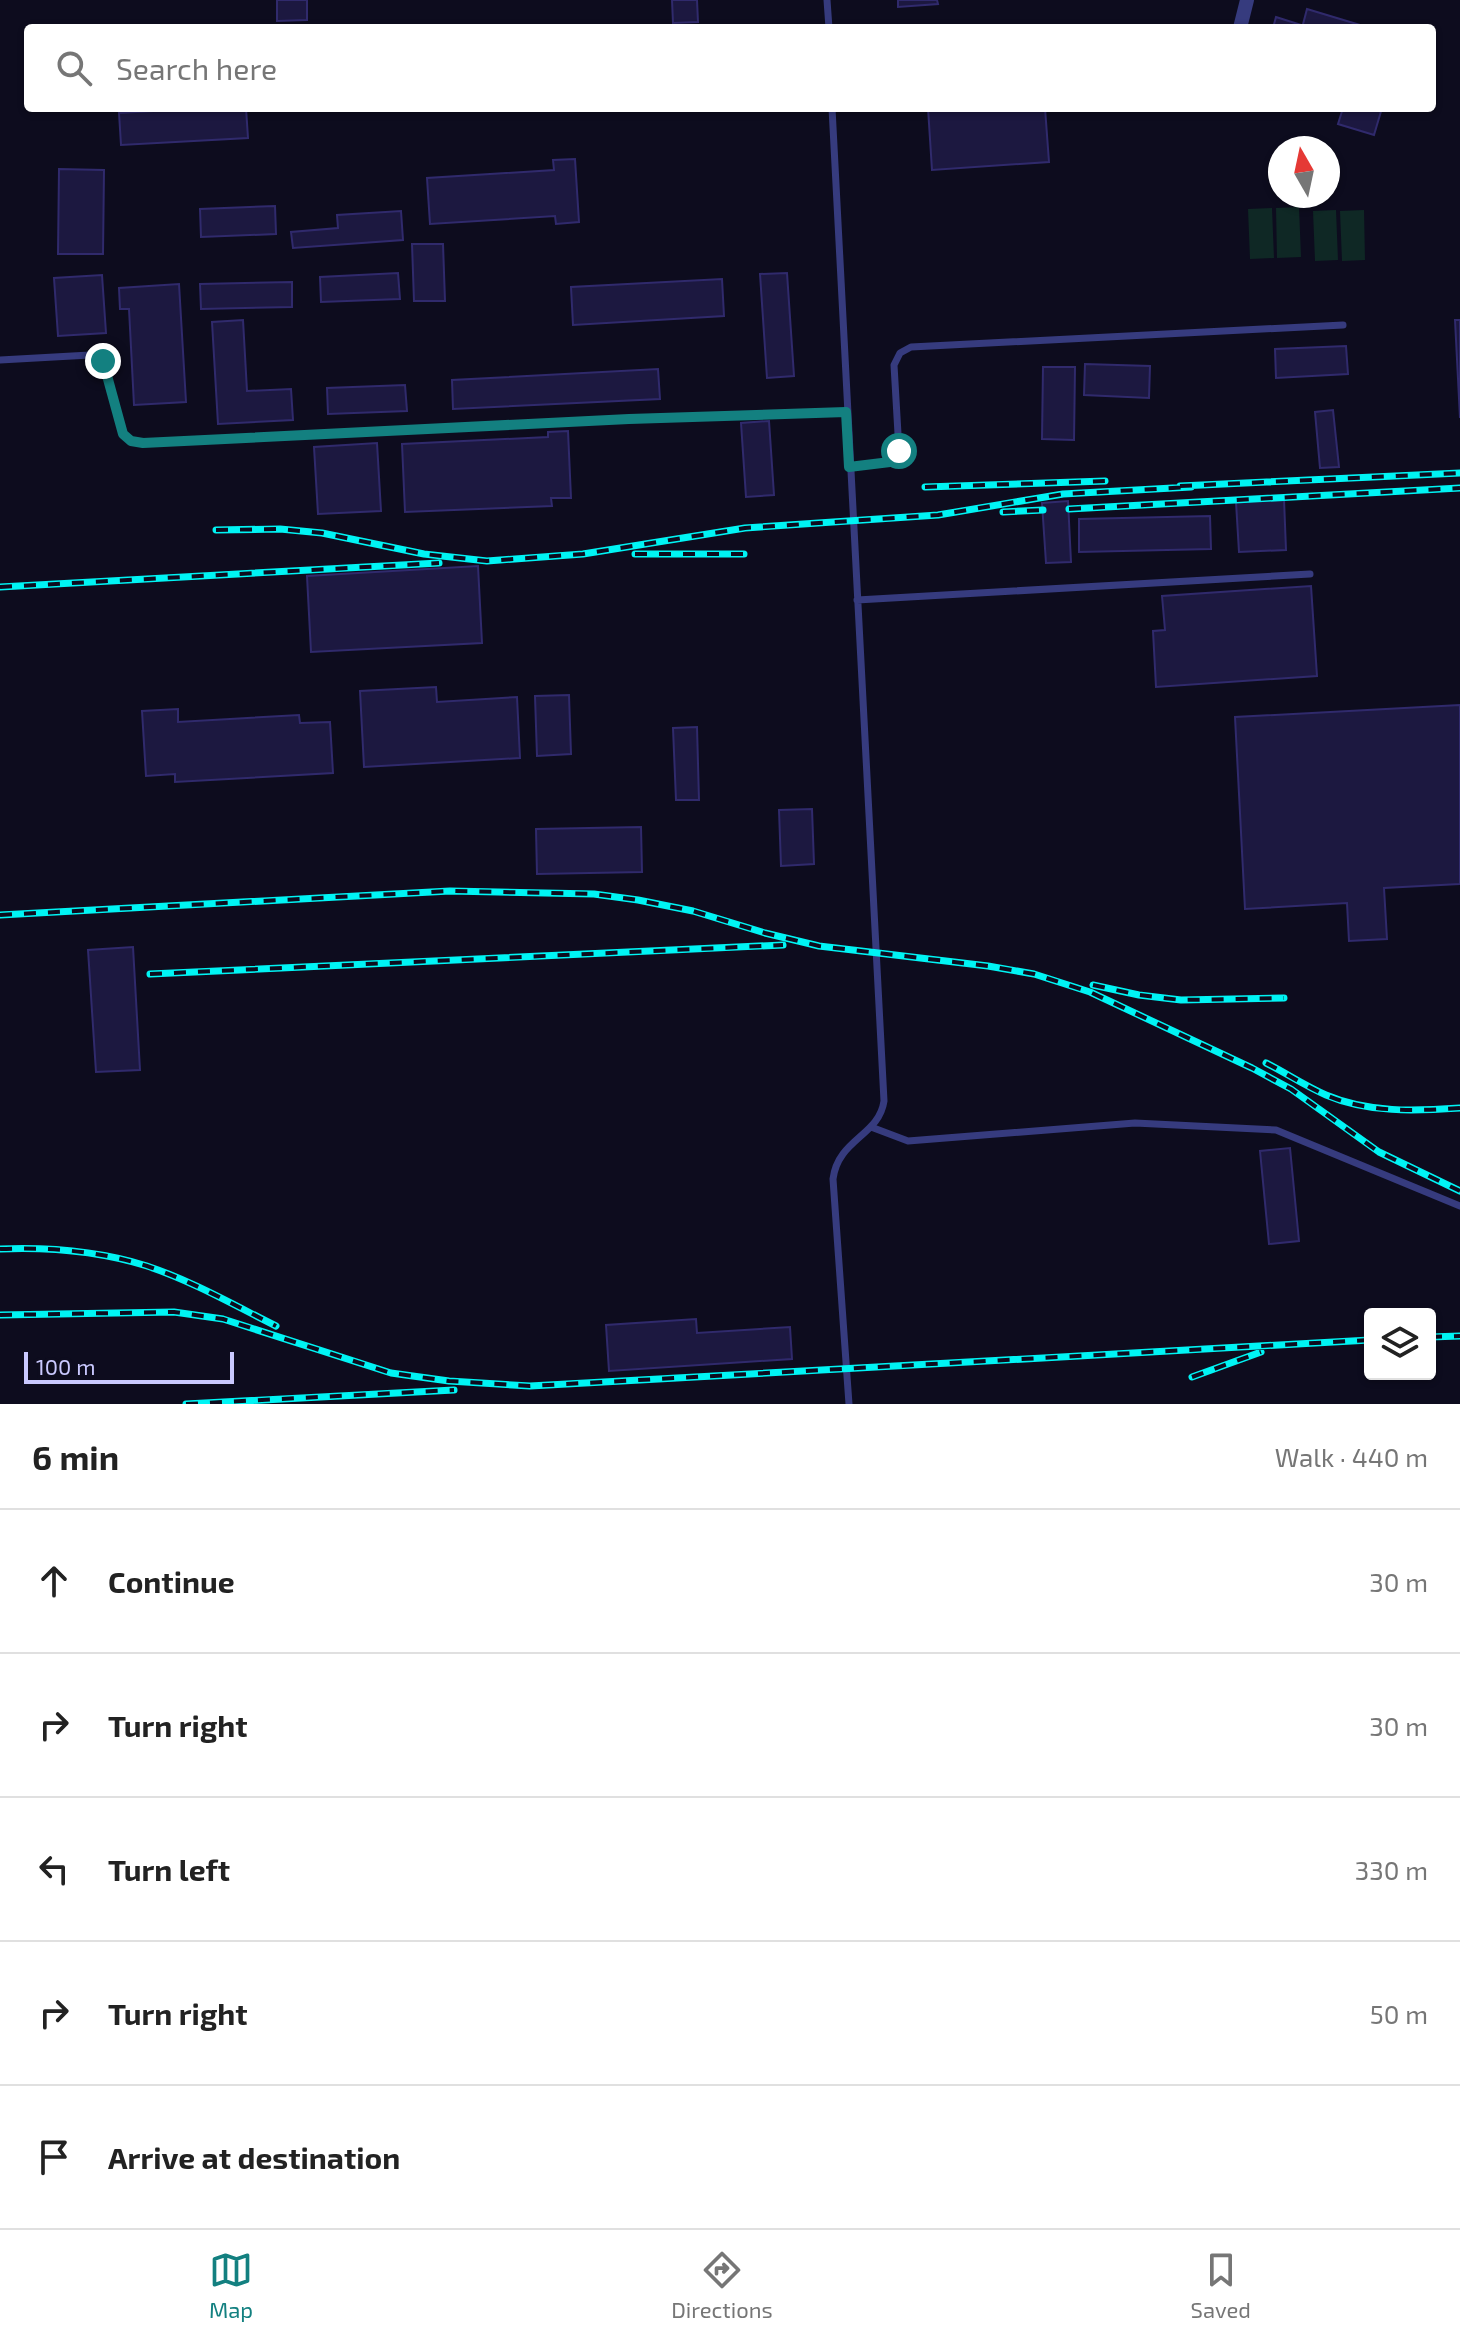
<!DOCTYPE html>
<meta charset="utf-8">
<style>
body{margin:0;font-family:"Exo 2",sans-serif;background:#f2f2f2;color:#222}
.controls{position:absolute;right:24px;bottom:24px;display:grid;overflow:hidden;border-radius:8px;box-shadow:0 2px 6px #0004}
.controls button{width:72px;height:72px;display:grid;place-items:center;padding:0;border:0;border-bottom:2px solid #e0e0e0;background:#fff;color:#222;font:40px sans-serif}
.compass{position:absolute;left:1268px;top:136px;width:72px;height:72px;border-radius:50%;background:#fff;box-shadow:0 2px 6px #0004;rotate:351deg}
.scale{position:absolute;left:24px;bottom:20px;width:210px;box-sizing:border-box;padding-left:8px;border:4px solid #cac9ff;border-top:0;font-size:22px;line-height:28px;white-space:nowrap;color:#cac9ff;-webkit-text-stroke:6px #0d0c1e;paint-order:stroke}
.stop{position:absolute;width:24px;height:24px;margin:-18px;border:6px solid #138080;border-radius:50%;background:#fff}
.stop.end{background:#138080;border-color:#fff;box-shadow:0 2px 8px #0008}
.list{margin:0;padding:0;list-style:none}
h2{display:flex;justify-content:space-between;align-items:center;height:104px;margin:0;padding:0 32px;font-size:34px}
h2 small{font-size:26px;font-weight:400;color:#767676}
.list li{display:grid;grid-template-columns:52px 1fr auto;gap:24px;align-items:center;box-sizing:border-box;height:144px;padding:0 32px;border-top:2px solid #e0e0e0}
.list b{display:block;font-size:30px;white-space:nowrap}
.list em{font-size:26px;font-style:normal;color:#767676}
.icon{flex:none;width:44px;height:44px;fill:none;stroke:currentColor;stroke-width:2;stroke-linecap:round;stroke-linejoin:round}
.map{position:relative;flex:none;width:1460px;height:1404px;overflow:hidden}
.search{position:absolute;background:#fff;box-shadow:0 2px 6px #0004;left:24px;right:24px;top:24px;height:88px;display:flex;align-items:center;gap:20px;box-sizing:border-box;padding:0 28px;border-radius:8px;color:#767676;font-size:30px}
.sheet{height:824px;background:#fff}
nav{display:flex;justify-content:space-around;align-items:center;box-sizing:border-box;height:112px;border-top:2px solid #e0e0e0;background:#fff;font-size:22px;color:#767676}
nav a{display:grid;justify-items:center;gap:4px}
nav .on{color:#138080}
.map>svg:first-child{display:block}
.green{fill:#0f2825}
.building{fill:#1c1840;stroke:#302a6c;stroke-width:2}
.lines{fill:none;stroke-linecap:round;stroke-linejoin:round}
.lane{stroke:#363b7e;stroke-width:7}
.street{stroke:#363b7e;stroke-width:14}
.rail-casing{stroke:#00f4f4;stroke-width:7}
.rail{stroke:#0d0c1e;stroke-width:4;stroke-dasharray:12;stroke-linecap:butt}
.route{stroke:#138080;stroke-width:10}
</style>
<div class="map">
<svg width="1460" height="1404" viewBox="0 0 1460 1404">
<rect width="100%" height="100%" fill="#0d0c1e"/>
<path class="green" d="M1299,207L1301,257L1277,258L1276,208Z
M1272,208L1274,258L1250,259L1248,209Z
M1336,210L1338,260L1315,261L1313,211Z
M1364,210L1365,260L1342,261L1340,211Z"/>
<path class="building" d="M277,0H307V20L277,21Z
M672,0H697L698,22L673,23Z
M898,0H937L938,4L898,7Z
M1307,9L1370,28H1302Z
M1276,17L1301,25L1300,28H1273Z
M170,108H246L248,138L121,145L119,113L170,110Z
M928,108H1045L1049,162L932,170Z
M1343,108H1382L1374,135L1338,124Z
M575,159L579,222L556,224L555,216L430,224L427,178L554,170L553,160Z
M59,169L104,170L103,254H58Z
M275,206L276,234L201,237L200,209Z
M401,211L403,240L293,248L291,232L338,228L337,215Z
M412,244H443L445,301H414Z
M398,273L400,299L321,302L320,277Z
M787,273L794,376L767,378L760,274Z
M102,275L106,333L58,336L54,278Z
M722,279L724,316L573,325L571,287Z
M292,282V307L201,309L200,284Z
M179,284L186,402L134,405L129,309H120L119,288Z
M243,320L247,391L291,389L293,420L218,424L212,322Z
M1455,320H1460V418Z
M1346,346L1348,374L1276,378L1275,349Z
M1085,364L1150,366L1149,398L1084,395Z
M1043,367H1075L1074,440L1042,439Z
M658,369L660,399L453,409L452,380Z
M405,385L407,411L328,414L327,388Z
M1333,410L1339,467L1320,468L1315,412Z
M769,421L774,495L746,497L741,423Z
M568,431L571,498H551L552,506L405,512L402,444L548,437V432Z
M377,443L381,511L318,514L314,447Z
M1284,499L1286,550L1239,552L1236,502Z
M1068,501L1071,562L1046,563L1042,503Z
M1210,516L1211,549L1079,552V519Z
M478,566L482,643L311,652L307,576Z
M1311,586L1317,676L1156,687L1153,631L1165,630L1162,596Z
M436,687L437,702L517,697L520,758L364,767L360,691Z
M569,695L571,754L537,756L535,696Z
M1460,705V884L1384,888L1387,939L1349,941L1347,903L1245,909L1235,717Z
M178,709V722L299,715L300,723L330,722L333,773L175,782V774L146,776L142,711Z
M697,727L699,800H676L673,728Z
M812,809L814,864L781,866L779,810Z
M641,827L642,872L537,874L536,829Z
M133,947L140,1070L96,1072L88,950Z
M1290,1148L1299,1241L1269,1244L1260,1151Z
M696,1319L697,1333L790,1327L792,1359L609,1371L606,1325Z"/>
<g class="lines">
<path class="lane" d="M827,0L829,28
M832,108L884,1101C879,1136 838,1139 833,1179L849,1404
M0,360L90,355L103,361L123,434L131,441L143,443L629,419L846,412
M849,467L890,462L899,451L894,365L900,353L911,347L1343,325
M857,600L1310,574
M871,1127L908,1141L1135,1123L1276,1130L1460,1206"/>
<path class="street" d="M1240,28L1247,0"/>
<g class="rail-casing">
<path id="rail" d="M1180,486L1460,473
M925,487L1105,481
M1069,509L1460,488
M1003,512L1043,510
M216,530L280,529L322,533L424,554L487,561L583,554L745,528L938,515L1063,494L1191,487
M635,554H744
M0,587L439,563
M0,915L450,891L594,894L638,900L693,911L765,933L819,946L988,966L1034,974L1090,992L1252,1068L1291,1089L1379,1152L1460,1191
M150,974L783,945
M1093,985L1139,995L1181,1000L1284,998
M1266,1063C1286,1073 1305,1086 1326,1095C1368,1113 1415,1111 1460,1108
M0,1249C50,1247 99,1251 147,1266C192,1281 234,1305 276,1326
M0,1315L174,1312L223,1319L391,1373L449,1381L530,1386L1370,1340
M1430,1337L1460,1336
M1192,1377L1261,1352
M186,1404L454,1390"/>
</g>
<use href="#rail" class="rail"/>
</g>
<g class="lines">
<path class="route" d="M103,361L123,434L131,441L143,443L629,419L846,412L849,467L890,462L899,451"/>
</g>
</svg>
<div class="controls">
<button><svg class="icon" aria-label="layers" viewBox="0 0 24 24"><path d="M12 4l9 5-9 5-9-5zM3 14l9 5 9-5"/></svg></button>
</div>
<svg class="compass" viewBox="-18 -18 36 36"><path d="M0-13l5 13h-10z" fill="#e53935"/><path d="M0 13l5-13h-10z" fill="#767676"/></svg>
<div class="scale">100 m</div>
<div class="stop" style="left:899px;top:451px"></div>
<div class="stop end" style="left:103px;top:361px"></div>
<div class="search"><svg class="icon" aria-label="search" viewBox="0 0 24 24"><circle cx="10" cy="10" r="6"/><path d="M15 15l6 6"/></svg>Search here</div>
</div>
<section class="sheet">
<h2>6 min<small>Walk · 440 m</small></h2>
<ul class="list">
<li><svg class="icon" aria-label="ahead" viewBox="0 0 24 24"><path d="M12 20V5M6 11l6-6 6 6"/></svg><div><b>Continue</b></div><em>30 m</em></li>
<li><svg class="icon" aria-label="right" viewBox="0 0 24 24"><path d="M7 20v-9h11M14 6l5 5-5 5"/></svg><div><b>Turn right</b></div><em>30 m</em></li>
<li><svg class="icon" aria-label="left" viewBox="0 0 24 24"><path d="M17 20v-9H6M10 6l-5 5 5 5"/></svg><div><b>Turn left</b></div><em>330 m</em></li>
<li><svg class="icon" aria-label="right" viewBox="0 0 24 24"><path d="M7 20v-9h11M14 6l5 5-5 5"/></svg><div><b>Turn right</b></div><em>50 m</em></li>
<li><svg class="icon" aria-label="arrive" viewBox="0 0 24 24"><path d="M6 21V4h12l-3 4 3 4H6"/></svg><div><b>Arrive at destination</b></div></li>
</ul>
</section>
<nav>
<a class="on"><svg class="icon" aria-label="map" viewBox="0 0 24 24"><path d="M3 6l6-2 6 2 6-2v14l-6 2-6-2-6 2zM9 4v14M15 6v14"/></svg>Map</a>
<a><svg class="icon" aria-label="directions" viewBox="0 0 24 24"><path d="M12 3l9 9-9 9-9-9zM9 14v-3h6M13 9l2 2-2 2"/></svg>Directions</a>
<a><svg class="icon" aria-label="saved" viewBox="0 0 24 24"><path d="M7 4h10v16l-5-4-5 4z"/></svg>Saved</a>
</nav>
